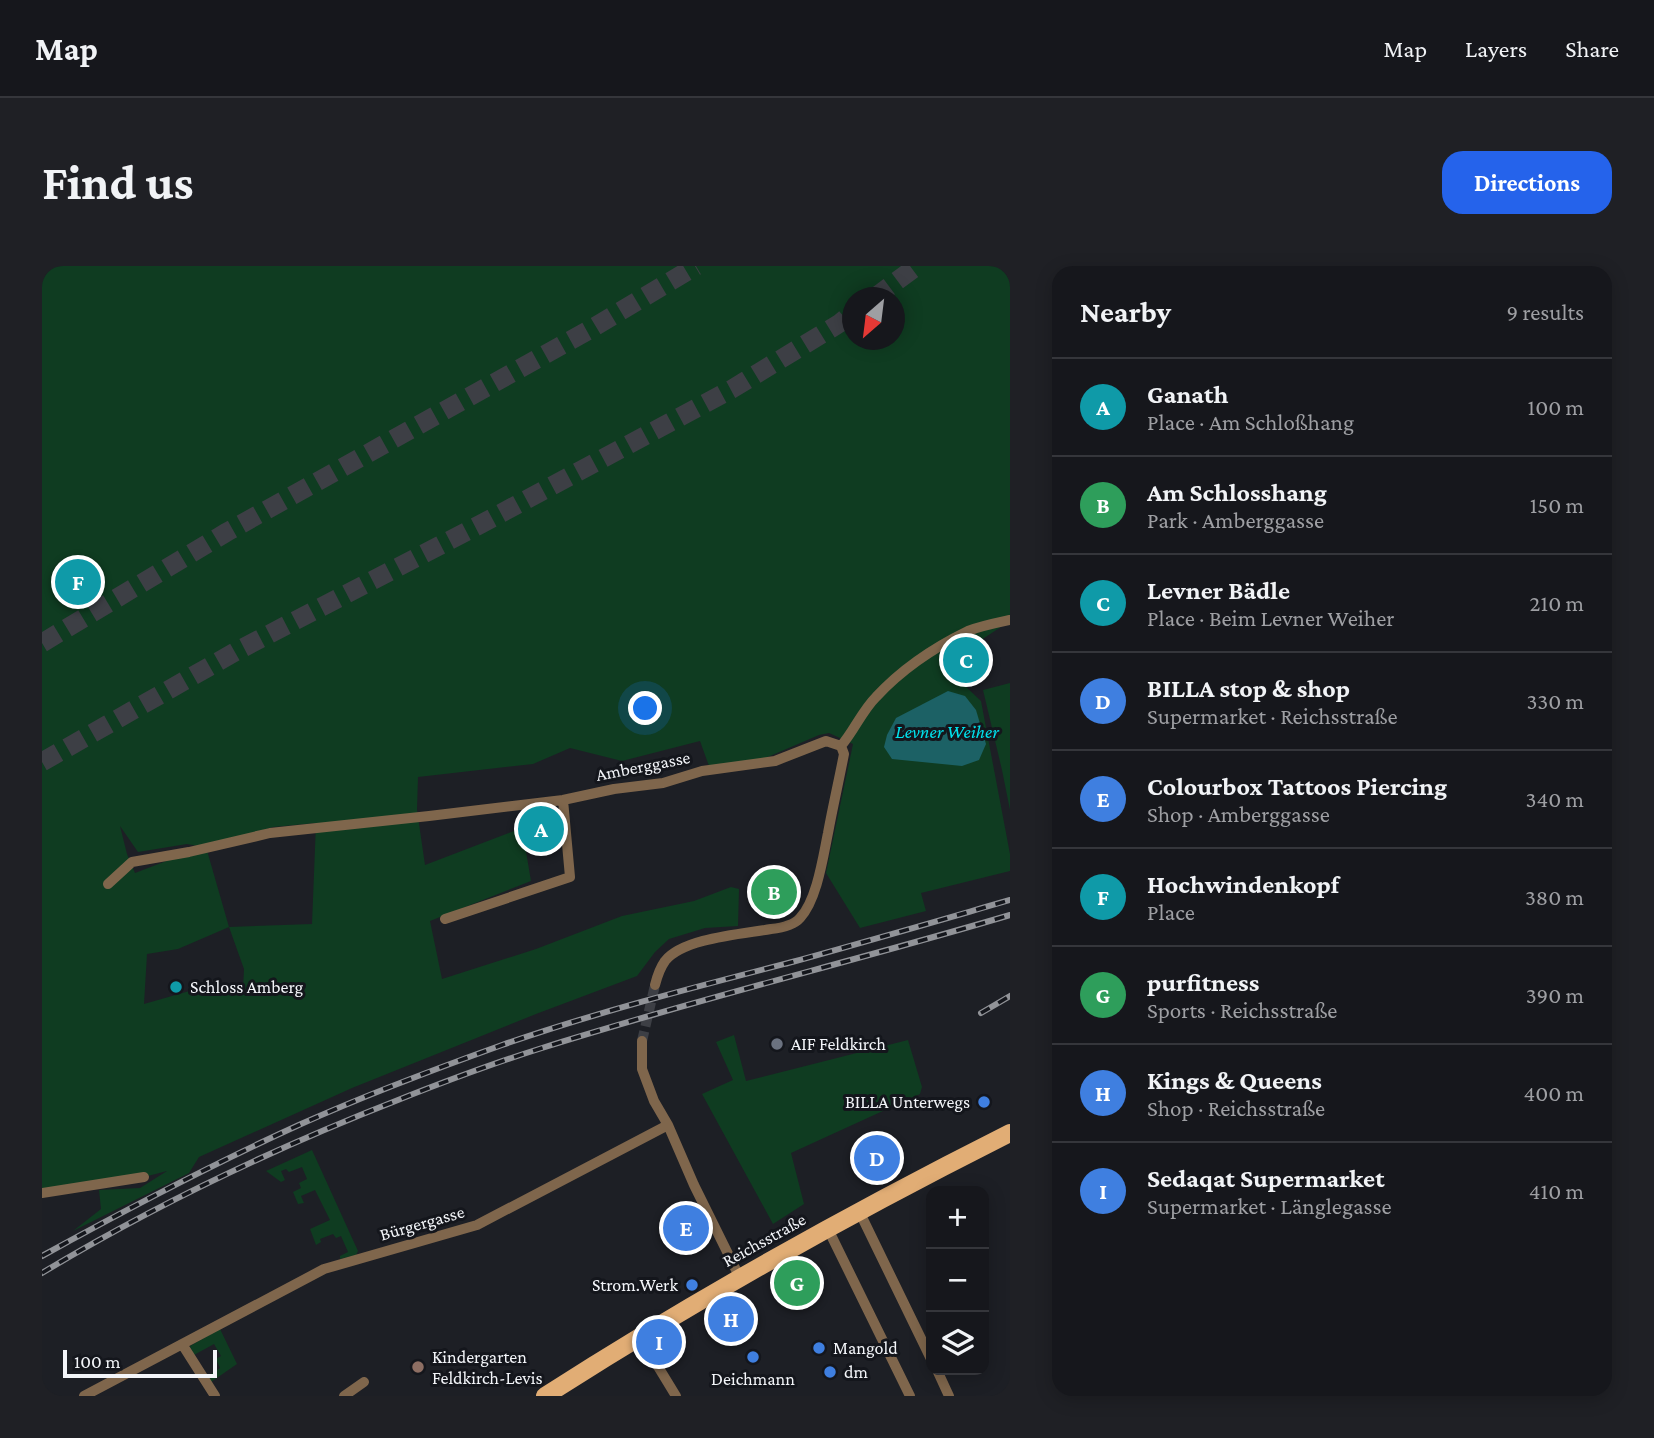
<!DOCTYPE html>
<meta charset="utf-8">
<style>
body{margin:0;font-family:"Crimson Pro",serif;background:#1f2025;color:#f1f3f6}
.controls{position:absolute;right:21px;bottom:21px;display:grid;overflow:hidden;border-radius:14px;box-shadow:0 4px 18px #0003}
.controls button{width:63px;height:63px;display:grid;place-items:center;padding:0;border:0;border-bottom:2px solid #35363b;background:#16171c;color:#f1f3f6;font:35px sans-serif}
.compass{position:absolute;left:800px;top:21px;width:63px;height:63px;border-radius:50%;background:#16171c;box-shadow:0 4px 18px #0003;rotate:208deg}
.scale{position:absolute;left:21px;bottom:18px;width:154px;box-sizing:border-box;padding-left:7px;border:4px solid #f3f5f9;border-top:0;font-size:19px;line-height:24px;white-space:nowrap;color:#f3f5f9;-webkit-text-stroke:5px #14161c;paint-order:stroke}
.you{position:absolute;left:604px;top:443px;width:24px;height:24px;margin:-18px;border:5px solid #fff;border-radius:50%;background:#1a73e8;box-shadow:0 0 0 10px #1a73e833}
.badge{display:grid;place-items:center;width:46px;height:46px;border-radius:50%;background:#2563eb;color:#fff;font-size:23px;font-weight:700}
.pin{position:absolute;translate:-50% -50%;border:4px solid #fff;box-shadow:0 2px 7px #0006}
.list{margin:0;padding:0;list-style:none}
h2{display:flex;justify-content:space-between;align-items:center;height:91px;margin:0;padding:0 28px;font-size:30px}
h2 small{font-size:23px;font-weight:400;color:#9e9fa3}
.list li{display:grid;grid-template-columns:46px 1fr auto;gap:21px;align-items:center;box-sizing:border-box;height:98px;padding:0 28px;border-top:2px solid #35363b}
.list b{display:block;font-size:26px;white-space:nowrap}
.list p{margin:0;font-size:23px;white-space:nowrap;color:#9e9fa3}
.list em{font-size:23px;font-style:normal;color:#9e9fa3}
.icon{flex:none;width:38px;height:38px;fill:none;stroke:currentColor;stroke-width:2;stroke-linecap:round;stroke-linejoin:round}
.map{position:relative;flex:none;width:968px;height:1130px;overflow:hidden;border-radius:21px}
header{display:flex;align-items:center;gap:42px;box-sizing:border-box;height:98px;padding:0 35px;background:#16171c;border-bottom:2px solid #35363b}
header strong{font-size:33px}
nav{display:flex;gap:38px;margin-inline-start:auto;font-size:24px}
.intro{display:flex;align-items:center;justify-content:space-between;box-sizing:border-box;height:168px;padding:0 42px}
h1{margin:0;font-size:49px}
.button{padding:18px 32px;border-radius:21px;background:#2563eb;color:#fff;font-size:24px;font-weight:700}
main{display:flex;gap:42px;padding:0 42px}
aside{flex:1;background:#16171c;border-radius:21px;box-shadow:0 4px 18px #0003}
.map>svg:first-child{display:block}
.green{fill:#0f3c21;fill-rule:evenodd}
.water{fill:#1c6165}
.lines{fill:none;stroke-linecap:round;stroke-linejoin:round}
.street-tunnel{stroke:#3d3f45;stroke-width:10;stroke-dasharray:10 5;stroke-linecap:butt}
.highway-tunnel{stroke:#3d3f45;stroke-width:19;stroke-dasharray:19 10;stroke-linecap:butt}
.street{stroke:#7f664c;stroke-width:10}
.primary{stroke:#e1ad75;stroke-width:18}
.rail-casing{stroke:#919398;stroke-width:6}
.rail{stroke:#14161c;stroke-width:3.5;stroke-dasharray:10;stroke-linecap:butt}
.culture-dot{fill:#0f9aa8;stroke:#14161c;stroke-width:2.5}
.worship-dot{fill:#6b7280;stroke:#14161c;stroke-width:2.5}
.shop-dot{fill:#3f7fe0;stroke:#14161c;stroke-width:2.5}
.education-dot{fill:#8d6e63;stroke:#14161c;stroke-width:2.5}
.labels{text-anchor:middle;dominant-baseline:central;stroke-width:6;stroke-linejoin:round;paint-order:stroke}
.street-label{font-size:18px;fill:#f3f5f9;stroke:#14161c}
.poi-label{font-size:18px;fill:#f3f5f9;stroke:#14161c;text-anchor:start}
.water-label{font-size:19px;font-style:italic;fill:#00e2ed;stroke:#14161c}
</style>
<header>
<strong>Map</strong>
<nav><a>Map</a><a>Layers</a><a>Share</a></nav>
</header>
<div class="intro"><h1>Find us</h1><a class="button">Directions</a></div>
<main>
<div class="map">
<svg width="968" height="1130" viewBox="0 0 968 1130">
<rect width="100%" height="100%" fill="#1d1f25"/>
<path class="green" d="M0,0H968V355L901,399L939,435L968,588V605L879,627L884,645L818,662L784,607L811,478L787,467L777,469L721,493L667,500L658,475L580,495L528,482L491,498L376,511L375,544L383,599L480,562L489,615L388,655L400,713L494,683L580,650L652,635L689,621L697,623L696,660L663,662L627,673L613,686L595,710L494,748L310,822L157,891L147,907L31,965L59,943L57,924L98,922L125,905L102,911L0,927ZM810,32H852V74H810ZM274,557L270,658L187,661L164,581L231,561ZM78,560L96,586L145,578L161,581L93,607L85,588ZM187,661L202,703L201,724L158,722L102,738L105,688L136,683Z
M968,417V544L960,504L941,424Z
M733,606L755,629L740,648L712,637L711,623Z
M692,769L704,815L866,774L880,821L878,828L749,887L762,938L731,958L660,828L691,814L674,776Z
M270,884L316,985L314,989L298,993V990L306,986L299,970L294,972L291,968L278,973L279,976L274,979L268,963L288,954L273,924L259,930L262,937L256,938L251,926L259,922L257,917L265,913L260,901L247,906L244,903L239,905L243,914L239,916L224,905Z
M178,1063L195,1098L169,1116L166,1110L178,1102L174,1093L179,1090L172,1078L152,1089L148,1080Z"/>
<path class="water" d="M906,425L923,430L934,444L944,478L937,494L920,500L850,493L842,481L845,469L854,452Z"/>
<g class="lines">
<path class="street-tunnel" d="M600,775L613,719"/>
<path class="highway-tunnel" d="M832,32L875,0
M0,377L185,266L547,64L654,0
M0,496L193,386L439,258L690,123L798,57L810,47"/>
<path class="street" d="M799,480C812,465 820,445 834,431C859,404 893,381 926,365C939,360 954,357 968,354
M66,618L90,596L147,586L228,567L387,550L521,534L572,523L621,517L660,505L733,495L784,475L799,480
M403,653L528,611L521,534
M613,719C615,711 618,702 623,695C641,672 701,668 729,663C738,662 752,659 758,652C775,634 781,591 786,567C791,540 797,514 802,488L799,480
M600,775V803L612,835L626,859L652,919L698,1012
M0,927L102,911
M817,945L889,1093
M786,963L868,1130
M598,1071L634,1130
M140,1078L173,1130
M895,1104L907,1130
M42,1130L282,1003L435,959L626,859
M302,1130L322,1116"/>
<path class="primary" d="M503,1130C653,1034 809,947 968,867"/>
<g class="rail-casing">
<path id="rail" d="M939,747L968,730
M0,990C85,943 171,898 259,858C324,829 393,803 460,779C555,746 653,721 750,696C823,676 895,655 968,634
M0,1007C113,939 233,882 356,834C404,815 452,797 500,782C655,733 813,695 968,649"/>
</g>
<use href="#rail" class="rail"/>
</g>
<circle class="culture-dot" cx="134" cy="721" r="7"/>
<circle class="worship-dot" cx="735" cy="778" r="7"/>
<g class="shop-dot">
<circle cx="942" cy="836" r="7"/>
<circle cx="650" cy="1019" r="7"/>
<circle cx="777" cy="1082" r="7"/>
<circle cx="711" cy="1091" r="7"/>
<circle cx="788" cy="1106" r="7"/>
</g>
<circle class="education-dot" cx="376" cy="1101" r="7"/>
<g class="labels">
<g class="street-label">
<text transform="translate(601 500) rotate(-11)">Amberggasse</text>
<text transform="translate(380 957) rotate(-16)">Bürgergasse</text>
<text transform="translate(722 974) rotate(-29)">Reichsstraße</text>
</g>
<g class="poi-label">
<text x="148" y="721">Schloss Amberg</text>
<text x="749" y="778">AIF Feldkirch</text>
<text x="928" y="836" text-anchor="end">BILLA Unterwegs</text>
<text x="636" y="1019" text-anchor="end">Strom.Werk</text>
<text x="791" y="1082">Mangold</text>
<text x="390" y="1091">Kindergarten<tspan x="390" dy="21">Feldkirch-Levis</tspan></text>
<text x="802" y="1106">dm</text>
<text x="711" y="1113" text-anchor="middle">Deichmann</text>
</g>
<g class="water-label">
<text x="905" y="465">Levner Weiher</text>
</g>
</g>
</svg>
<div class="controls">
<button>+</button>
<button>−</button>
<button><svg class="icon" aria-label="layers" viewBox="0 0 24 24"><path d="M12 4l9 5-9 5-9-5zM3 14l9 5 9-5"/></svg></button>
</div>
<svg class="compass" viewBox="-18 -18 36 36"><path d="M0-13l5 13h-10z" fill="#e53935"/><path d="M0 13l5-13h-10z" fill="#9e9fa3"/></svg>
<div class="scale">100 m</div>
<div class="you"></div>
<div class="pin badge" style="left:499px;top:563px;background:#0f9aa8">A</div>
<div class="pin badge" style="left:732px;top:626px;background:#2e9e5b">B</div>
<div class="pin badge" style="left:924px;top:394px;background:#0f9aa8">C</div>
<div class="pin badge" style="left:835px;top:892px;background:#3f7fe0">D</div>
<div class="pin badge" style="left:644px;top:962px;background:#3f7fe0">E</div>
<div class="pin badge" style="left:36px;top:316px;background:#0f9aa8">F</div>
<div class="pin badge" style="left:755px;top:1017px;background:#2e9e5b">G</div>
<div class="pin badge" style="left:689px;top:1053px;background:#3f7fe0">H</div>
<div class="pin badge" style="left:617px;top:1076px;background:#3f7fe0">I</div>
</div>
<aside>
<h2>Nearby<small>9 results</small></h2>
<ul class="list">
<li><span class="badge" style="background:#0f9aa8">A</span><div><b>Ganath</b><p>Place · Am Schloßhang</p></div><em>100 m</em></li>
<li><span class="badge" style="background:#2e9e5b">B</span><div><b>Am Schlosshang</b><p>Park · Amberggasse</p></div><em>150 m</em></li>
<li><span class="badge" style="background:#0f9aa8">C</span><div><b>Levner Bädle</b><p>Place · Beim Levner Weiher</p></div><em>210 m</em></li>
<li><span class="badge" style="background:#3f7fe0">D</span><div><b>BILLA stop &amp; shop</b><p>Supermarket · Reichsstraße</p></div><em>330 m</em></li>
<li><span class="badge" style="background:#3f7fe0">E</span><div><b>Colourbox Tattoos Piercing</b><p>Shop · Amberggasse</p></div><em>340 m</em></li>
<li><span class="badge" style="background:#0f9aa8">F</span><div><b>Hochwindenkopf</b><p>Place</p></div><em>380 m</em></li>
<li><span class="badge" style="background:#2e9e5b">G</span><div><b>purfitness</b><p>Sports · Reichsstraße</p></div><em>390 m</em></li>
<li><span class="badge" style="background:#3f7fe0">H</span><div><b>Kings &amp; Queens</b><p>Shop · Reichsstraße</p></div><em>400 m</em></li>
<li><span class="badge" style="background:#3f7fe0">I</span><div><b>Sedaqat Supermarket</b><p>Supermarket · Länglegasse</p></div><em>410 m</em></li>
</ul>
</aside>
</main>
